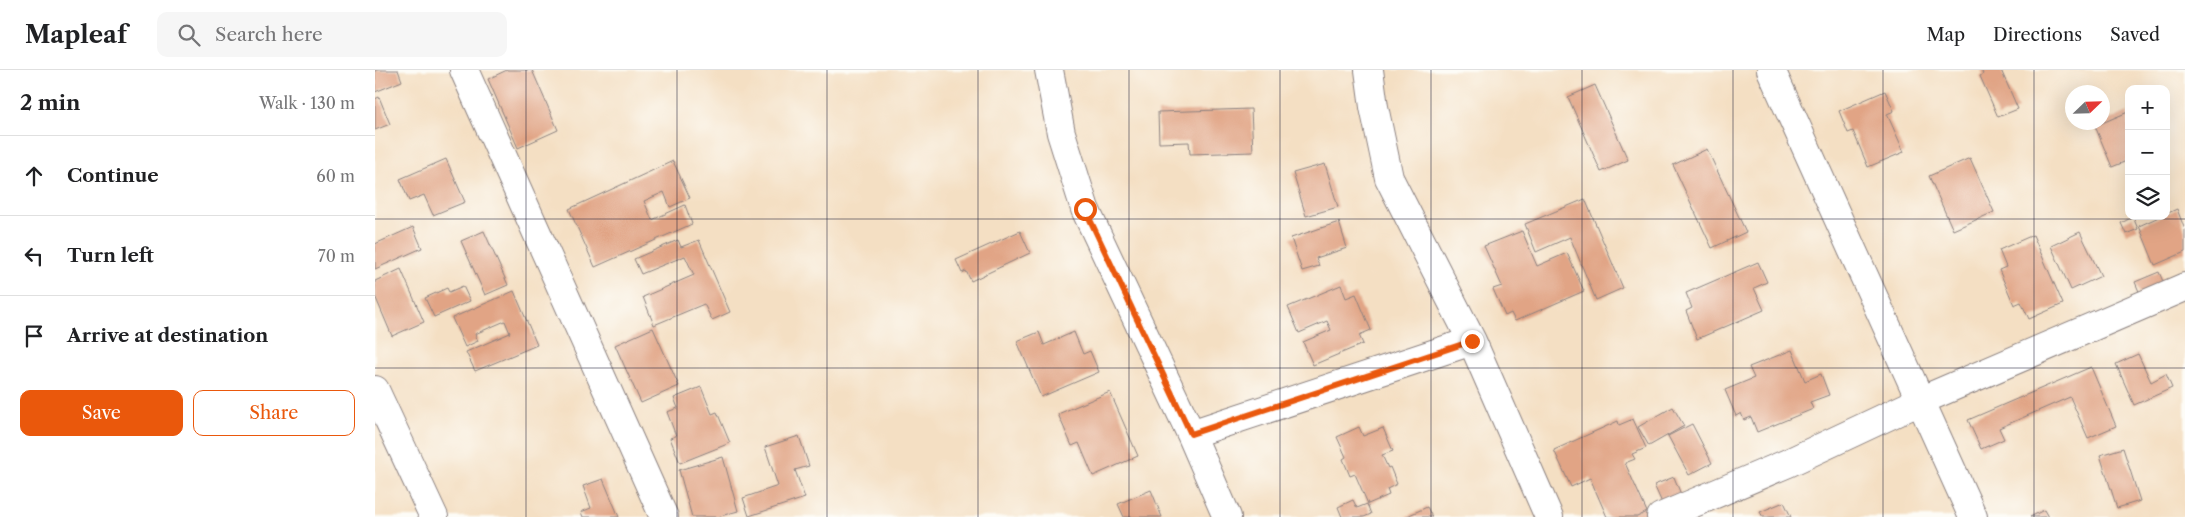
<!DOCTYPE html>
<meta charset="utf-8">
<style>
body{margin:0;font-family:"Libre Caslon Text",serif;background:#f6f6f6;color:#202124}
.controls{position:absolute;right:15px;top:15px;display:grid;overflow:hidden;border-radius:10px;box-shadow:0 5px 20px #0002}
.controls button{width:45px;height:45px;display:grid;place-items:center;padding:0;border:0;border-bottom:1px solid #e0e0e0;background:#fff;color:#202124;font:25px sans-serif}
.compass{position:absolute;left:1690px;top:15px;width:45px;height:45px;border-radius:50%;background:#fff;box-shadow:0 5px 20px #0002;rotate:67deg}
.stop{position:absolute;width:15px;height:15px;margin:-11px;border:4px solid #ea580c;border-radius:50%;background:#fff}
.stop.end{background:#ea580c;border-color:#fff;box-shadow:0 1px 5px #0008}
.list{margin:0;padding:0;list-style:none}
h2{display:flex;justify-content:space-between;align-items:center;height:65px;margin:0;padding:0 20px;font-size:21px}
h2 small{font-size:16px;font-weight:400;color:#757577}
.list li{display:grid;grid-template-columns:32px 1fr auto;gap:15px;align-items:center;box-sizing:border-box;height:80px;padding:0 20px;border-top:1px solid #e0e0e0}
.list b{display:block;font-size:19px;white-space:nowrap}
.list em{font-size:16px;font-style:normal;color:#757577}
.actions{display:flex;gap:10px;padding:15px 20px}
.actions a{flex:1;padding:11px 0;border:1px solid #ea580c;border-radius:10px;text-align:center;font-size:18px;color:#ea580c}
.actions .main{background:#ea580c;color:#fff}
.icon{flex:none;width:28px;height:28px;fill:none;stroke:currentColor;stroke-width:2;stroke-linecap:round;stroke-linejoin:round}
.map{position:relative;flex:none;width:1810px;height:447px;overflow:hidden}
header{display:flex;align-items:center;gap:30px;box-sizing:border-box;height:70px;padding:0 25px;background:#fff;border-bottom:1px solid #e0e0e0}
header strong{font-size:24px}
nav{display:flex;gap:28px;margin-inline-start:auto;font-size:18px}
.search{width:350px;height:45px;background:#f6f6f6;display:flex;align-items:center;gap:12px;box-sizing:border-box;padding:0 18px;border-radius:10px;color:#757577;font-size:19px}
main{display:flex}
aside{flex:1;background:#fff}
.map>svg:first-child{display:block}
.building{fill:#e1a485}
.lines{fill:none;stroke-linecap:round;stroke-linejoin:round}
.minor-casing{stroke:#8b807f;stroke-width:30}
.minor{stroke:#fff;stroke-width:28}
.route{stroke:#ea580c;stroke-width:6}
.grid{fill:none;stroke:#22223b;stroke-width:1;stroke-opacity:0.55}
</style>
<header>
<strong>Mapleaf</strong>
<div class="search"><svg class="icon" aria-label="search" viewBox="0 0 24 24"><circle cx="10" cy="10" r="6"/><path d="M15 15l6 6"/></svg>Search here</div>
<nav><a>Map</a><a>Directions</a><a>Saved</a></nav>
</header>
<main>
<aside>
<h2>2 min<small>Walk · 130 m</small></h2>
<ul class="list">
<li><svg class="icon" aria-label="ahead" viewBox="0 0 24 24"><path d="M12 20V5M6 11l6-6 6 6"/></svg><div><b>Continue</b></div><em>60 m</em></li>
<li><svg class="icon" aria-label="left" viewBox="0 0 24 24"><path d="M17 20v-9H6M10 6l-5 5 5 5"/></svg><div><b>Turn left</b></div><em>70 m</em></li>
<li><svg class="icon" aria-label="arrive" viewBox="0 0 24 24"><path d="M6 21V4h12l-3 4 3 4H6"/></svg><div><b>Arrive at destination</b></div></li>
</ul>
<div class="actions"><a class="main">Save</a><a>Share</a></div>
</aside>
<div class="map">
<svg width="1810" height="447" viewBox="0 0 1810 447">
<rect width="100%" height="100%" fill="#fdfcf7"/>
<filter id="ink" filterUnits="userSpaceOnUse"><feTurbulence type="fractalNoise" baseFrequency=".02" numOctaves="2"/><feDisplacementMap in="SourceGraphic" scale="10" xChannelSelector="R" yChannelSelector="G"/><feConvolveMatrix kernelMatrix="1 2 1 2 8 2 1 2 1" color-interpolation-filters="sRGB"/></filter>
<filter id="wash" filterUnits="userSpaceOnUse"><feTurbulence type="fractalNoise" baseFrequency=".0096" numOctaves="4" result="noise"/><feDisplacementMap in="SourceGraphic" scale="20" xChannelSelector="R" yChannelSelector="G"/><feGaussianBlur stdDeviation="1.12" result="paint"/><feColorMatrix in="noise" values="0 0 0 0 0 0 0 0 0 0 0 0 0 0 0 0 0 1.4 0 .05"/><feComposite in="paint" operator="in"/></filter>
<g filter="url(#wash)">
<rect width="100%" height="100%" fill="#f4dfc3"/>
<g id="blocks">
<path class="building" d="M0,0H23L27,11L0,22Z
M132,0H157L183,60L143,78L113,9Z
M1606,0H1626L1643,39L1623,47L1605,6L1608,4Z
M1220,15L1253,90L1226,102L1193,27Z
M1510,21L1519,41L1512,44L1529,82L1493,97L1478,61L1473,63L1464,41Z
M4,27L15,54L0,60V29Z
M876,39L878,82L815,84L814,72L784,73L783,42Z
M1753,42L1754,90L1737,97L1720,56Z
M1332,79L1371,162L1337,178L1298,95Z
M1595,88L1619,142L1578,160L1554,106Z
M71,89L90,132L58,145L49,125L34,131L25,109Z
M298,91L315,128L295,137L289,122L269,131L277,150L310,135L317,154L220,197L194,139Z
M950,94L963,137L931,146L918,103Z
M1210,129L1248,218L1221,230L1195,167L1161,182L1150,154Z
M1802,139L1810,160V182L1780,195L1764,156L1786,146H1791V144Z
M1758,147L1763,159L1751,164L1746,153Z
M964,152L972,178L941,188L944,196L927,201L916,168Z
M38,157L47,178L0,199V174Z
M109,161L133,215L110,225L86,171Z
M645,161L655,183L596,211L591,201L587,203L581,190Z
M1147,161L1162,196L1192,183L1209,221L1140,251L1136,243L1130,246L1118,219L1127,216L1109,176Z
M1705,162L1726,206L1696,220L1676,176Z
M1658,165L1688,234L1654,249L1646,232L1639,235L1624,200L1631,197L1624,180Z
M303,170L306,177L324,170L355,242L337,250L329,234L279,255L268,227L319,205L310,186L266,204L259,189Z
M1383,192L1392,212L1379,218L1389,240L1322,269L1311,241L1317,238L1311,223Z
M26,199L49,252L17,266L0,226V211Z
M1784,202L1789,214L1765,224L1760,212Z
M966,215L971,228L981,224L996,260L984,265L988,274L938,295L928,272L956,260L952,251L924,263L913,237Z
M88,216L95,231L59,247L50,228L72,218L74,222Z
M139,221L162,275L100,301L91,282L135,263L130,251L100,264L103,271L90,277L77,248Z
M278,258L304,316L266,333L240,275Z
M664,262L669,275L699,262L708,284L715,281L724,302L666,327L642,271Z
M1417,280L1430,311L1446,304L1454,325L1435,332L1438,339L1382,362L1376,347L1369,350L1366,343L1361,346L1350,320L1379,308L1374,297Z
M1763,284L1776,312L1791,304L1797,318L1759,335L1741,294Z
M1716,297L1741,356L1713,368L1695,327L1624,358L1629,369L1606,379L1593,350Z
M326,317L337,344L342,342L355,373L305,393L295,368L301,366L292,342L303,338L299,328Z
M735,322L763,386L718,406L704,373L697,376L683,344Z
M1298,337L1309,356L1274,376L1263,357Z
M1258,349L1271,378L1257,384L1260,389L1250,393L1272,442L1262,447H1232L1215,408L1196,417L1179,380L1243,351L1244,355Z
M1317,354L1337,393L1314,405L1293,366Z
M984,357L988,366L1008,358L1018,381L1007,385L1013,398L1015,397L1022,414L1012,419L1014,425L993,434L980,404L975,406L968,389L971,387L962,367Z
M424,366L434,396L420,400L430,428L374,446L368,428L403,416L390,377Z
M1748,378L1765,431L1742,438L1725,385Z
M348,387L363,441L342,447H317L304,400Z
M1299,407L1307,427L1288,435L1279,415Z
M228,409L244,447H208L206,442L216,438L208,416Z
M776,420L787,447H749L743,434Z
M978,430L982,438L992,434L996,444L989,447H967L963,437Z
M1409,432L1416,447H1388L1385,442Z
M1052,437L1057,447H1030Z
M1669,440L1673,447H1655Z"/>
</g>
</g>
<g filter="url(#ink)">
<use href="#blocks" fill-opacity="0" stroke="#8b807f" stroke-width="1"/>
<g class="lines">
<g class="minor-casing">
<path id="minor" d="M89,0L289,447
M674,0L686,63L710,139L816,364L852,447
M994,0L999,37L1014,108L1097,271L1174,447
M1396,0L1598,447
M0,320L59,447
M816,364L1097,271
M1286,447L1413,393L1547,330L1810,217"/>
</g>
<use href="#minor" class="minor"/>
</g>
</g>
<g class="lines" filter="url(#ink)">
<path class="route" d="M710,139L816,364L1097,271"/>
</g>
<path class="grid" d="M151,0V447M302,0V447M452,0V447M603,0V447M754,0V447M905,0V447M1056,0V447M1207,0V447M1358,0V447M1508,0V447M1659,0V447M0,149H1810M0,298H1810"/>
</svg>
<div class="controls">
<button>+</button>
<button>−</button>
<button><svg class="icon" aria-label="layers" viewBox="0 0 24 24"><path d="M12 4l9 5-9 5-9-5zM3 14l9 5 9-5"/></svg></button>
</div>
<svg class="compass" viewBox="-18 -18 36 36"><path d="M0-13l5 13h-10z" fill="#e53935"/><path d="M0 13l5-13h-10z" fill="#757577"/></svg>
<div class="stop" style="left:710px;top:139px"></div>
<div class="stop end" style="left:1097px;top:271px"></div>
</div>
</main>
